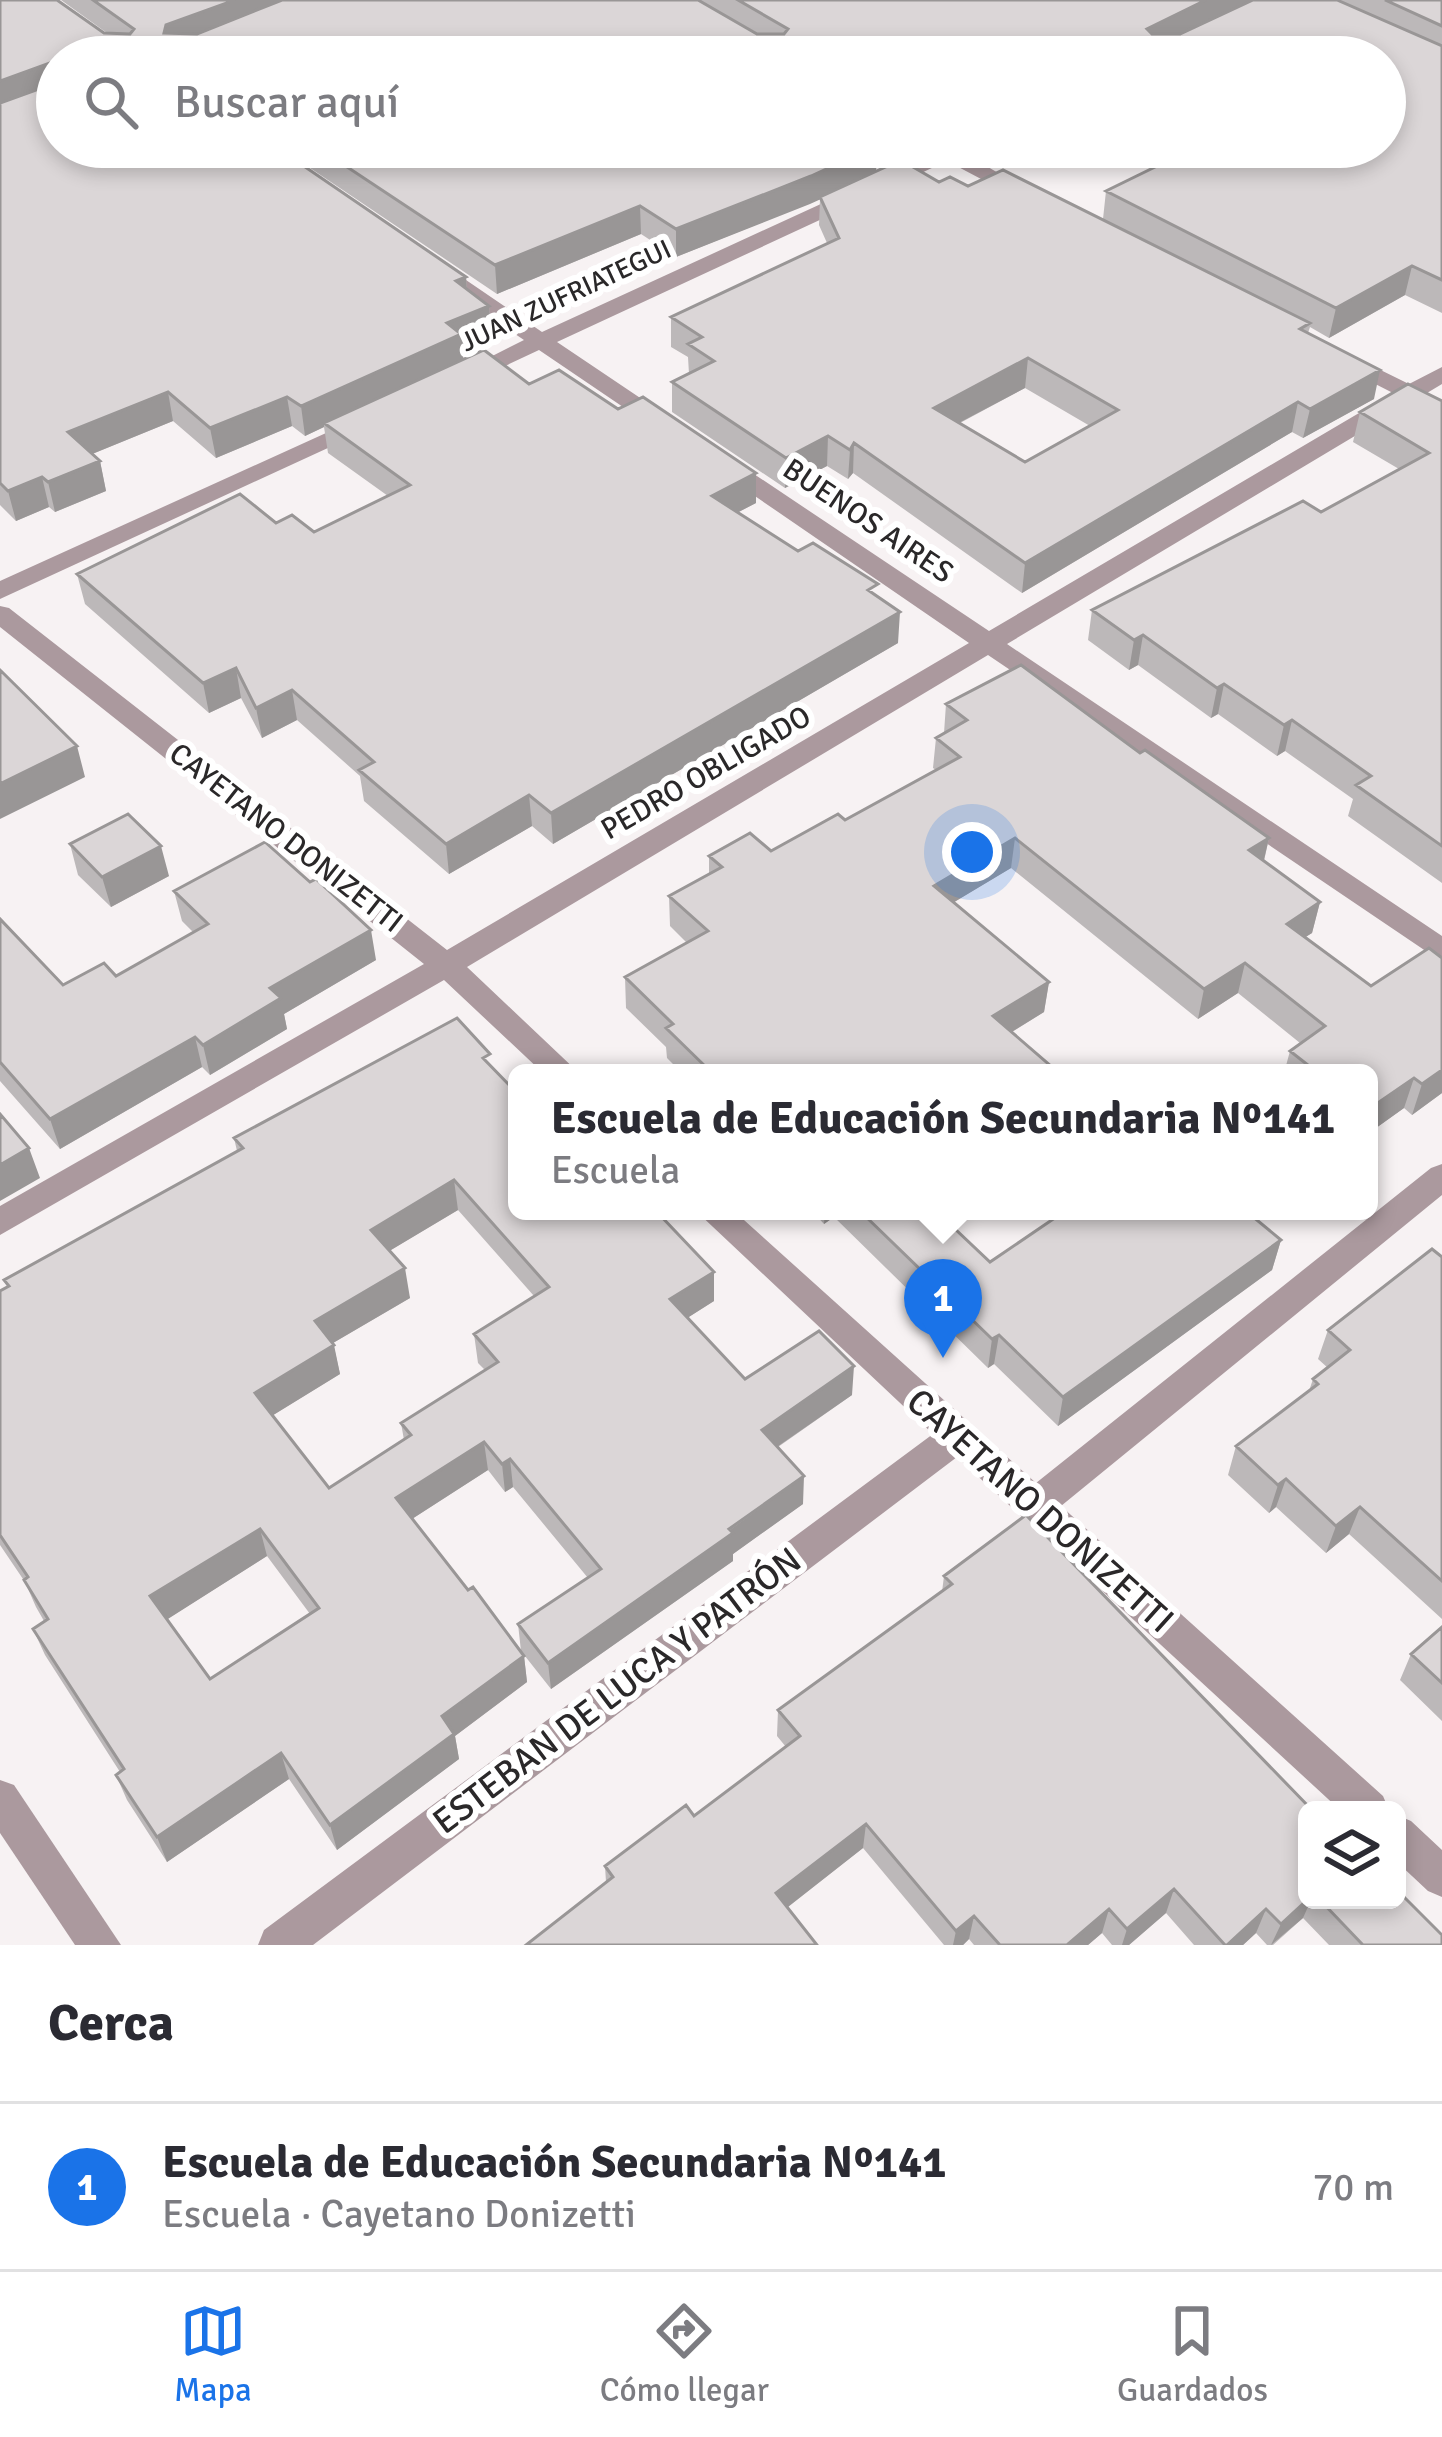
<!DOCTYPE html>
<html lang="es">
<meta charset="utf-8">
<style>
body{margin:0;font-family:Signika,sans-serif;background:#f2f2f3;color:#2b2b33}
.controls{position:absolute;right:36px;bottom:36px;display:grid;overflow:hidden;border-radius:18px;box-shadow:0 6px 18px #0003}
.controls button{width:108px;height:108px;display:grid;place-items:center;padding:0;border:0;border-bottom:3px solid #e1e1e2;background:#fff;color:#2b2b33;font:60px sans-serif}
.you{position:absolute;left:972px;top:852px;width:42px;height:42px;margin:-30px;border:9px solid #fff;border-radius:50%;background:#1a73e8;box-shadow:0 0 0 18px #1a73e833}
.badge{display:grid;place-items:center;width:78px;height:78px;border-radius:50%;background:#1a73e8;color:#fff;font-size:39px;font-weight:700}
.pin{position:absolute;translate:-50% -99px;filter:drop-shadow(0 3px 6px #0008)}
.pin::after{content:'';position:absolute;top:63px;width:42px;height:36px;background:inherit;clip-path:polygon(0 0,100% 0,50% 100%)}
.popup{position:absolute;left:508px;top:1064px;width:870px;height:156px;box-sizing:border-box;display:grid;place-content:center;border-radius:18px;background:#fff;filter:drop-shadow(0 3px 9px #0005);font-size:39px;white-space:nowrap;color:#7c7c81}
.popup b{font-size:45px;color:#2b2b33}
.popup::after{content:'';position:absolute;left:50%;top:100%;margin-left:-24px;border:24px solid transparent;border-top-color:#fff}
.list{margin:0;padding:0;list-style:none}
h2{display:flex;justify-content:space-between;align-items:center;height:156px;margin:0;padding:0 48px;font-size:51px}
h2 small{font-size:39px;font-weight:400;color:#7c7c81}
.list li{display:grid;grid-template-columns:78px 1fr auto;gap:36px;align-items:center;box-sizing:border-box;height:168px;padding:0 48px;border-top:3px solid #e1e1e2}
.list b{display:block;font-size:45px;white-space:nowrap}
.list p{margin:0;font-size:39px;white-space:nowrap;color:#7c7c81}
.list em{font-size:39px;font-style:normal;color:#7c7c81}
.icon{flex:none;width:66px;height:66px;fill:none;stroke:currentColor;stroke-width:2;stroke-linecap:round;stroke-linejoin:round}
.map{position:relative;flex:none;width:1442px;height:1945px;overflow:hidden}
.search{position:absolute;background:#fff;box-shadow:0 6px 18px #0003;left:36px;right:36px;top:36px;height:132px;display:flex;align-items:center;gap:30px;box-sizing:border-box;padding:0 42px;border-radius:66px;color:#7c7c81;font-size:45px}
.sheet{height:324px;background:#fff}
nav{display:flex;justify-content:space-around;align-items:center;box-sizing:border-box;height:168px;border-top:3px solid #e1e1e2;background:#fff;font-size:33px;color:#7c7c81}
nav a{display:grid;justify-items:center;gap:6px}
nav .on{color:#1a73e8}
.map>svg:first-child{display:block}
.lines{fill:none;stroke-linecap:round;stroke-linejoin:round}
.minor{fill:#ab999e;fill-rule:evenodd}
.tertiary{fill:#ab999e;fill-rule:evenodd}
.wall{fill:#bcb8b9;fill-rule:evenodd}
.shaded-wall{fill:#999696}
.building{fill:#dbd6d7;stroke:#999696;stroke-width:3;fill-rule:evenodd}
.labels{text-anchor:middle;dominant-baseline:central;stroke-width:12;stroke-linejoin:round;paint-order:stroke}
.far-street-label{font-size:27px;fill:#2a2829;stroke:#fff}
.street-label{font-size:30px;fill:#2a2829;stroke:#fff}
.near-street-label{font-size:36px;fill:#2a2829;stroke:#fff}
</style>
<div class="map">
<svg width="1442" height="1945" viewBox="0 0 1442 1945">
<rect width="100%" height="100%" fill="#f7f2f3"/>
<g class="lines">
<path class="minor" d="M926,147H971L964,153L1036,195L1019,199L947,161L557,342L670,418V428H654L539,350L471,382H455L451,377L524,340L450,290V280H466L542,332L932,153Z
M1346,353L1409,384L1442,367V384L1427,393L1442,401V417L1410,403L1007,644L1442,936V962L988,655L467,967L579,1073H543L444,980L0,1235V1206L424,964L0,627V606L9,608L447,950L969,643L714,468V458H730L989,631L1393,393L1338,365V355Z
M359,418L371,425L367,430L0,599V581Z
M1442,1164V1195L1061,1506L1383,1796L1389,1810H1340L957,1457L313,1945H258L264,1930L933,1434L696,1211H734L1036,1483L1431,1168Z
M1397,1815L1411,1821L1442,1850V1897L1428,1891L1397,1862Z"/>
<path class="tertiary" d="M0,1780L14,1785L121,1945H75L0,1833Z"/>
</g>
<path class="wall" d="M0,0L107,33L61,0H1442V313L1405,295L1329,338L1310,327L1308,333L1374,399L1303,438L1292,432L1022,593L853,473L848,479L827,466L785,488L672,412V382L689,374L688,357L671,347V317L827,243L819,225L820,199L676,257L641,234L497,294L279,147H877L876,171L968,186L1103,219L1106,191L1169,161L1143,147H1385V57H57L466,277L467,290L489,306L491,335L462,347L463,360L529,384L756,503L738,512L798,551L878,597L898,643L553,844L532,826L449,874L364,801L360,776L297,720L262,738L241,698L209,713L85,604L77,574L276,523L314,532L388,496L328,453L324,427L305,436L292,426L216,458L173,421L92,454L100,461L106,491L55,512L49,507L16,521L0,505ZM1025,388L1090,426L1025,462L960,423Z
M1442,401V883L1348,816L1353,799L1285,751L1277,756L1218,714L1211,718L1138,665L1129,670L1088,640L1092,610L1321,512L1399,469L1353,442L1360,412Z
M946,704L1140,753L1269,838L1264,861L1320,902L1312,933L1305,937L1371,986L1442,958V1093L1412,1115L1404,1108L1369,1133V1073H1284L1290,1051L1300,1043L1238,993L1198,1019L1011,868L954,902L1049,982L1044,1012L1012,1032L1059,1073H682L667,1058L666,1047L626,1008L625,977L687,943L670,926L669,896L709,874V856L771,851L845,820L936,770L933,768L936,738L944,733Z
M70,844L169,876L111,907L78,875Z
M174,891L376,960L284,1014L287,1029L210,1075L202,1067L60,1149L0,1081V919L63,985L116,976L193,932L182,921Z
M491,1066L714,1301L687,1318L745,1379L852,1395L778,1447L803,1504L733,1554V1561L551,1689L521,1651L518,1624L588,1578L513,1487L505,1492L488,1470L412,1519L468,1590L524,1656L527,1682L455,1736L459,1759L337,1850L289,1779L167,1862L127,1800L116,1775L120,1772L45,1655L33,1629L44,1621L36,1607L25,1582L0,1545V1291L7,1287L4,1280L237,1151L234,1138ZM458,1210L534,1296L474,1334L478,1363L485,1370L401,1423L404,1440L329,1488L273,1415L340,1374L333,1343L410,1298L389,1251ZM267,1556L310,1614L210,1679L167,1619Z
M812,1211H936L990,1262L1281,1240L1272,1270L1058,1426L994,1364L988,1368L834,1217L824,1224Z
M1442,1257V1619L1349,1534L1326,1553L1276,1507L1269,1513L1228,1475L1236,1446L1309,1391L1313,1379L1328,1368L1318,1359L1328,1330Z
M944,1576L1307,1900H1397L1442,1945H1329L1303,1918L1273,1945H1267L1256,1933L1243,1945H1194L1166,1913L1129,1945H1112L1102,1933L1088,1945H974L969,1939L963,1945H944L863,1848L788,1907L606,1882L605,1866L694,1816L786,1747L777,1736L778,1710L942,1592Z
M1442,1627V1721L1400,1680L1411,1654Z"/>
<path class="shaded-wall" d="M235,0H311L170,53L164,33L166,25Z
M1206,0H1257L1144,56L1147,29Z
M50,63L56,91L0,111V81Z
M874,147H877L876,174L810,204L676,257V229Z
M640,206L641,234L497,294L495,265Z
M1412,266L1405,295L1329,338L1336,308Z
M466,277L468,306L456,281Z
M489,306L491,335L462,347L464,363L324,423V427L305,436L301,406L447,323Z
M1028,358L1025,388L932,437L934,408Z
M1380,370L1374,399L1303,438L1310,409Z
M168,392L173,421L75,461L68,432Z
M287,397L292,426L216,458L210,428Z
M1298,402L1292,432L1022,593L1025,563Z
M828,436L827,466L785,488L786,458Z
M854,443L853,473L848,479L850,450Z
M100,461L106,491L55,512L48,482Z
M756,473V503L712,526V496Z
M42,477L49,507L16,521L8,491Z
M900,612L898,643L553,844L551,813Z
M1143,635L1138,665L1129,670L1134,640Z
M236,668L241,698L209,713L203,683Z
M1224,684L1218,714L1211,718L1217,688Z
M292,690L297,720L262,738L256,708Z
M1292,720L1285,751L1277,756L1284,725Z
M77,746L85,777L0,819V784Z
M529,795L532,826L449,874L446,844Z
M1015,838L1011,868L931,916L934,886Z
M1269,838L1262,868L1249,850Z
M161,846L169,876L111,907L102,877Z
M1320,902L1312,933L1279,954L1287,924Z
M371,930L376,960L284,1014L287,1029L210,1075L203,1045L270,988Z
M1245,963L1238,993L1198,1019L1204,989Z
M1049,982L1044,1012L989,1046L993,1016Z
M195,1037L202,1067L60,1149L50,1119Z
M1442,1070V1093L1412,1115L1422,1084Z
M1414,1078L1404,1108L1369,1133V1109Z
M29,1148L40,1178L0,1201V1165Z
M454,1180L458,1210L376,1259L371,1230Z
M825,1211H834V1217L824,1224Z
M1281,1240L1272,1270L1058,1426L1063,1397Z
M405,1268L410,1298L321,1350L315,1321Z
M714,1272V1301L670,1329V1299Z
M999,1335L994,1364L988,1368L992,1339Z
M334,1345L340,1374L262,1422L255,1393Z
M854,1366L852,1395L761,1458L762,1430Z
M484,1442L488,1470L401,1526L396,1498Z
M510,1459L513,1487L505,1492L502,1464Z
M804,1476L803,1504L733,1554V1561L551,1689L548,1663Z
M1286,1479L1276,1507L1269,1513L1278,1485Z
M1360,1507L1349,1534L1326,1553L1336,1526Z
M260,1529L267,1556L160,1624L150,1596Z
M524,1656L527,1682L455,1736L459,1759L337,1850L330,1825L442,1716Z
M281,1753L289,1779L167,1862L157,1837Z
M866,1824L863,1848L775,1917L776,1893Z
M1174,1889L1166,1913L1129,1945H1122L1127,1929Z
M1307,1900H1311L1303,1918L1271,1945L1281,1924Z
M1109,1909L1102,1933L1088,1945H1067Z
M1266,1909L1256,1933L1243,1945H1227Z
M974,1916L969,1939L963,1945H953L956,1931Z"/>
<path class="building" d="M0,0H57L104,33L130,34L134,29L93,0H235L166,25L164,33L197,34L282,0H698L757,34H784L788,29L738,0H1206L1147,29L1152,34H1180L1253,0H1337L1442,46V280L1412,266L1336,308L1106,191L1196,147H1385V57H57V147H276L466,277L456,281L489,306L447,323L461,334L301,406L287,397L210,428L168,392L68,432L100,461L48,482L42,477L8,491L0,483V103L53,84L56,67L50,63L0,81Z
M1385,0H1442V26Z
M317,147H874L811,176L676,229L640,206L495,265Z
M901,160L939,182L950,177L968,186L1003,170L1310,323L1300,329L1380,370L1310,409L1298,402L1025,563L854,443L850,450L828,436L786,458L672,382L714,361L688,344L702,337L671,317L839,238L820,197ZM1028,358L1118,410L1025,462L934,408Z
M484,350L529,384L559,370L618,409L643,397L756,473L712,496L798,551L813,543L878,584L868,590L900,612L551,813L529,795L446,844L359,770L374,762L292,690L256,708L236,668L203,683L77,574L240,494L276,523L292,515L314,532L410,485L324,423Z
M1408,384L1442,401V846L1356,785L1371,776L1292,720L1284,725L1224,684L1217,688L1143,635L1134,640L1092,610L1303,501L1321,512L1429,453L1360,412Z
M1021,665L1140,753L1145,750L1269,838L1249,850L1320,902L1287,924L1371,986L1429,948L1442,958V1070L1422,1084L1414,1078L1369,1109V1073H1318L1290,1051L1325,1026L1245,963L1204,989L1015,838L934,886L1049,982L993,1016L1059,1073H705L704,1072L708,1069L666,1028L673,1024L625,977L708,931L669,896L722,867L709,856L750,833L771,851L838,814L845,820L960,757L936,738L967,720L946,704Z
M0,670L77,746L0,784Z
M128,814L161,846L102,877L70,844Z
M265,842L310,882L316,879L371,930L270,988L281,998L203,1045L195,1037L50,1119L0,1062V919L63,985L104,963L116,976L208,924L174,891Z
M457,1018L490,1054L483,1058L517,1093V1211H656L714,1272L670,1299L745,1379L819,1331L854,1366L762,1430L804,1476L729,1529L733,1533L548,1663L518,1624L601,1569L510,1459L502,1464L484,1442L396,1498L468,1590L473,1587L524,1656L442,1716L454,1734L330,1825L281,1753L157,1837L116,1775L124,1769L33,1629L48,1619L24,1580L28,1577L0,1535V1291L9,1286L4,1280L243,1148L234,1138ZM454,1180L549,1287L474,1334L498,1362L401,1423L411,1435L329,1488L255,1393L334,1345L315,1321L405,1268L371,1230ZM260,1529L319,1608L210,1679L150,1596Z
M0,1114L29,1148L0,1165Z
M860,1211H936L990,1262L1065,1211H1246L1281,1240L1063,1397L999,1335L992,1339Z
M1432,1249L1442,1257V1581L1360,1507L1336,1526L1286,1479L1278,1485L1236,1446L1318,1384L1313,1379L1350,1350L1328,1330Z
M1026,1515L1312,1810H1307V1900L1281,1924L1266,1909L1227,1945H1225L1174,1889L1127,1929L1109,1909L1067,1945H1000L974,1916L956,1931L866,1824L776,1893L817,1945H526L613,1877L605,1866L686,1805L694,1816L800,1736L778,1710L952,1584L944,1576Z
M1442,1627V1683L1411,1654Z
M1397,1890L1442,1935V1945H1363L1320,1900H1397Z"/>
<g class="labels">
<g class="far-street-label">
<text transform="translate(566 296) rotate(-25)">JUAN ZUFRIATEGUI</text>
</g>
<g class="street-label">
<text transform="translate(868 521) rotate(34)">BUENOS AIRES</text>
<text transform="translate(706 773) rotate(-30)">PEDRO OBLIGADO</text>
<text transform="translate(286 838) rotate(38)">CAYETANO DONIZETTI</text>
</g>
<g class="near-street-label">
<text transform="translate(1040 1511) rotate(42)">CAYETANO DONIZETTI</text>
<text transform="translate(617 1691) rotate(-37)">ESTEBAN DE LUCA Y PATRÓN</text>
</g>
</g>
</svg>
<div class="controls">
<button><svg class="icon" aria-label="layers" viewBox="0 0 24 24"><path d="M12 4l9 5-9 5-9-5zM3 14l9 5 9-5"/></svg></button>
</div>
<div class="you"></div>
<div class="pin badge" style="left:943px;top:1358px">1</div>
<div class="popup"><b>Escuela de Educación Secundaria Nº141</b>Escuela</div>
<div class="search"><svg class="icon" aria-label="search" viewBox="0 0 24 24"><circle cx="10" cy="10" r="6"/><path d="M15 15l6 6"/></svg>Buscar aquí</div>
</div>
<section class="sheet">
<h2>Cerca<small></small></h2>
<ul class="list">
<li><span class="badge">1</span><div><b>Escuela de Educación Secundaria Nº141</b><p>Escuela · Cayetano Donizetti</p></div><em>70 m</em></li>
</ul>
</section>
<nav>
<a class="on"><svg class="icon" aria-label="map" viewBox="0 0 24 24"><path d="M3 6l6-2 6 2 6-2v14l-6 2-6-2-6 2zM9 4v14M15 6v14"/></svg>Mapa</a>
<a><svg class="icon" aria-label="directions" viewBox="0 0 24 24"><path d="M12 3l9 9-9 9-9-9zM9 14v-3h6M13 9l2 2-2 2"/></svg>Cómo llegar</a>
<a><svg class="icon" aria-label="saved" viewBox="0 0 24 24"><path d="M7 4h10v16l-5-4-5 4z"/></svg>Guardados</a>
</nav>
